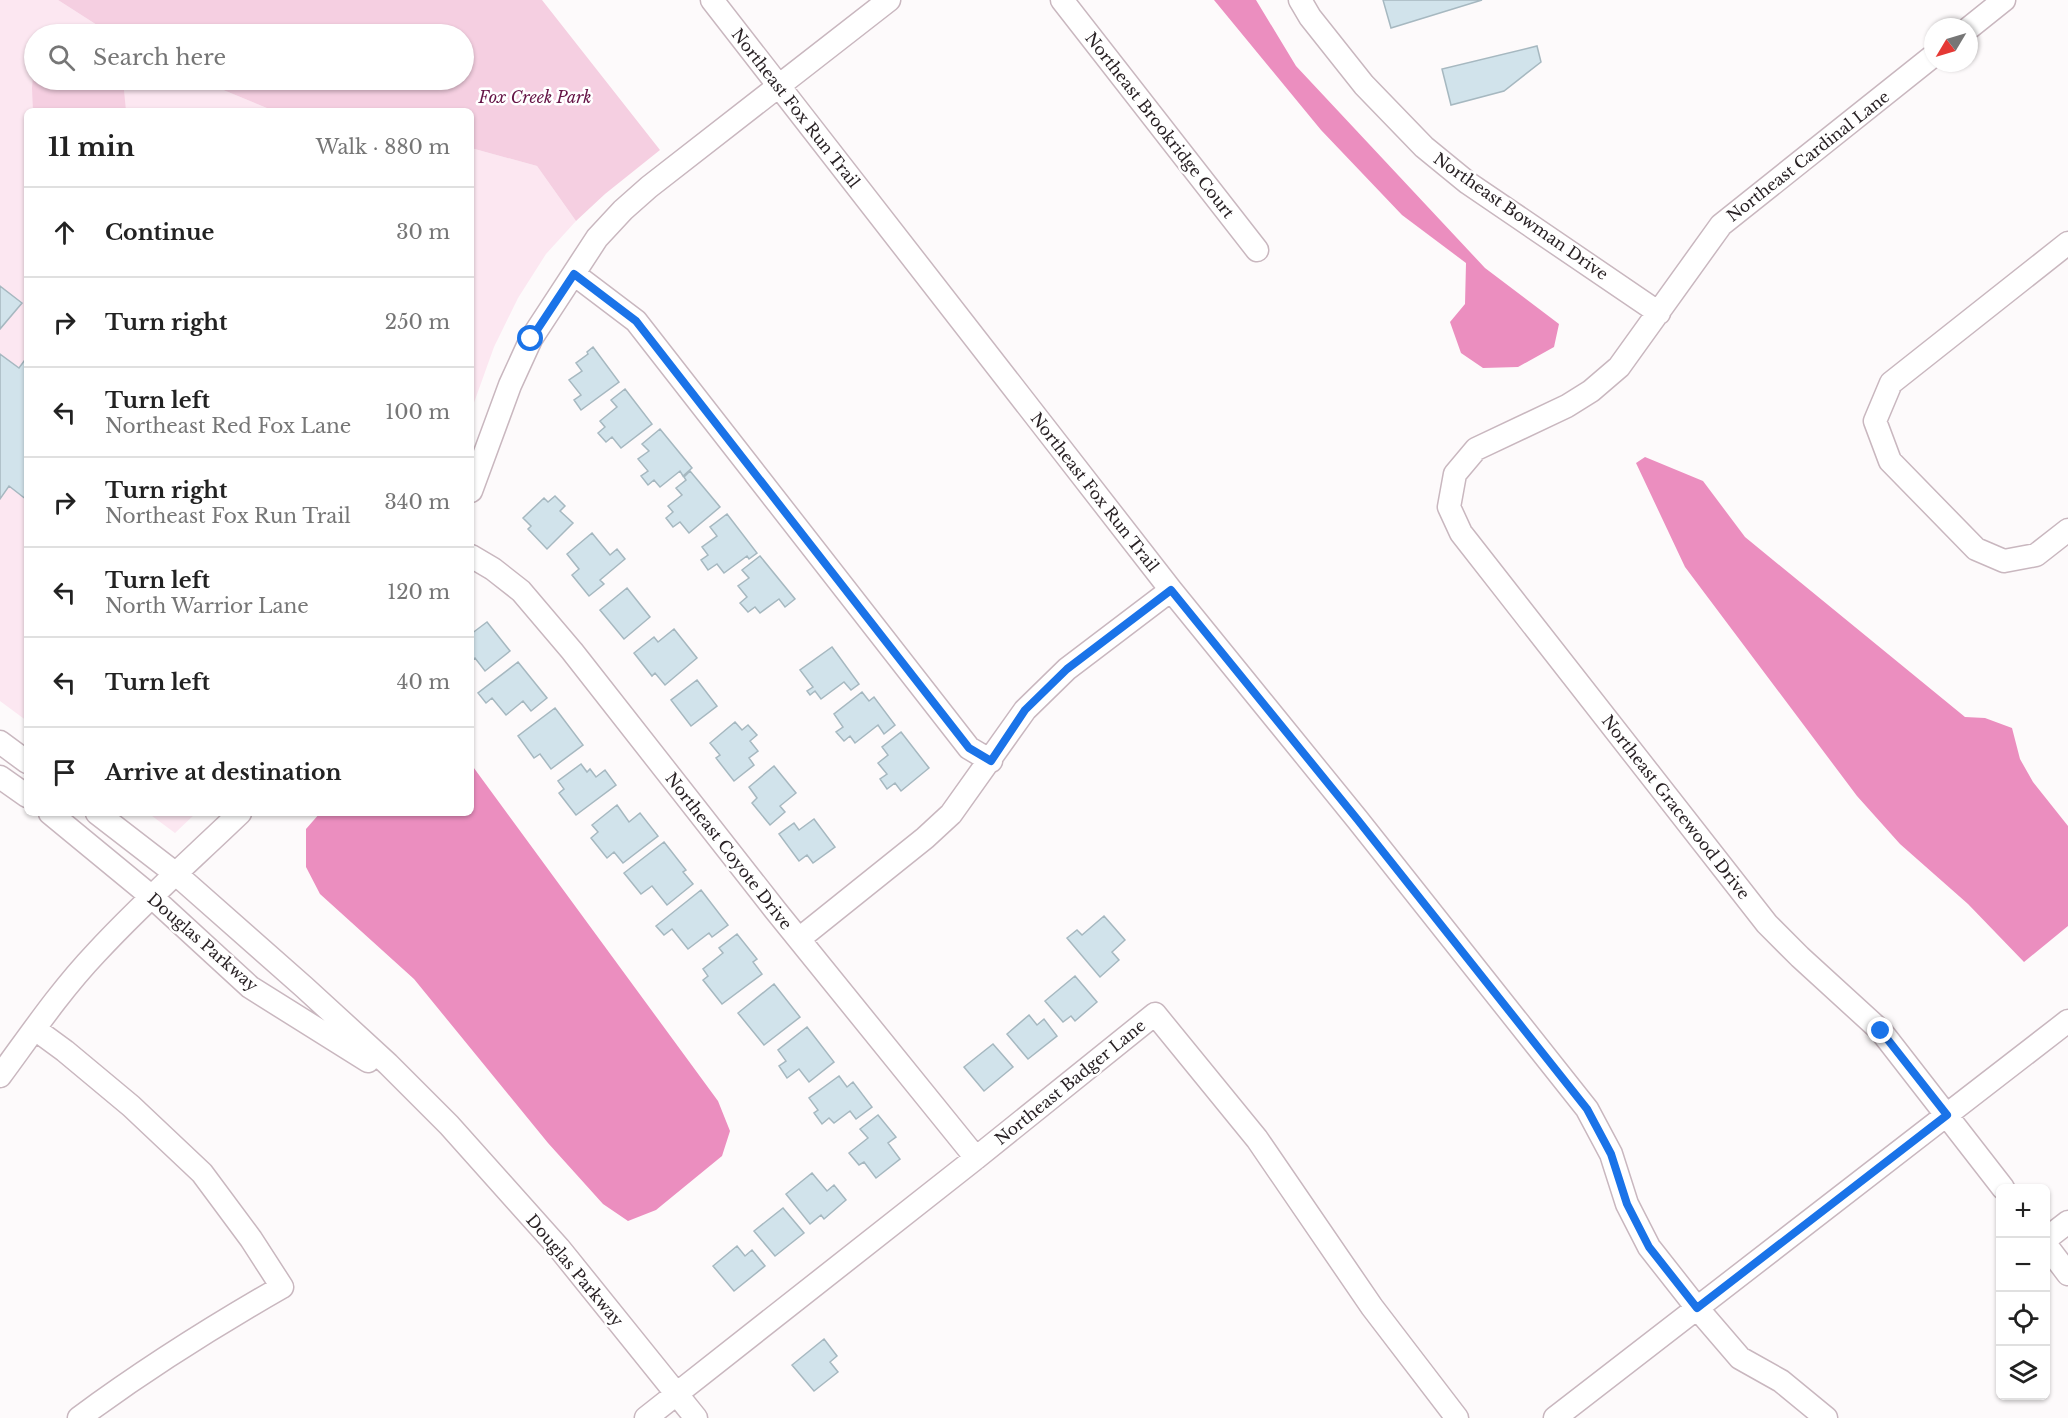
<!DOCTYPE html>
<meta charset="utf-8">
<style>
body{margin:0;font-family:"Libre Baskerville",serif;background:#f6f6f6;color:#222}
.controls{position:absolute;right:18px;bottom:18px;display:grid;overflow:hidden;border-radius:9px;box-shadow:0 2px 4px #0004}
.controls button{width:54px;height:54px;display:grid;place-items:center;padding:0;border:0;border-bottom:2px solid #e0e0e0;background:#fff;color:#222;font:30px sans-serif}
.compass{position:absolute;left:1924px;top:18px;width:54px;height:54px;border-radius:50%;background:#fff;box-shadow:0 2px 4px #0004;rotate:232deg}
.stop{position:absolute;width:18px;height:18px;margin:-14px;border:4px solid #1a73e8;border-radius:50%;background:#fff}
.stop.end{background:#1a73e8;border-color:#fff;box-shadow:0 2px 6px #0008}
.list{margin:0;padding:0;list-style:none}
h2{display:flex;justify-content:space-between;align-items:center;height:78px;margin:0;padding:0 24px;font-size:26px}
h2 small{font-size:20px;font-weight:400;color:#767676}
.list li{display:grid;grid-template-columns:39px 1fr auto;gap:18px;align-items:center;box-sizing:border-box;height:90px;padding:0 24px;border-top:2px solid #e0e0e0}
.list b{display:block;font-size:22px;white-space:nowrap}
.list p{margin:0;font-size:20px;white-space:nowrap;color:#767676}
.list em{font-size:20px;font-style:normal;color:#767676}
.icon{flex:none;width:33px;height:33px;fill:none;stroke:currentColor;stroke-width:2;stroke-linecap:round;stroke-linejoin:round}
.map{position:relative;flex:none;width:2068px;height:1418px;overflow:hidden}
.search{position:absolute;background:#fff;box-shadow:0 2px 4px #0004;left:24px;top:24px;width:450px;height:66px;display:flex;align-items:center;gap:15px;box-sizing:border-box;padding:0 21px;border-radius:33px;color:#767676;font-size:22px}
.panel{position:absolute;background:#fff;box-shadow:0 2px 4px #0004;left:24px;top:108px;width:450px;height:708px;border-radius:9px}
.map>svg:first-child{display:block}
.built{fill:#fce7f1}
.green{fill:#f5cfe1}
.water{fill:#eb8ebf}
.building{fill:#d1e3eb;stroke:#a6b8c0;stroke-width:1.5}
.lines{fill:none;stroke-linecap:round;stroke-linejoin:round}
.minor-casing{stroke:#c9b7bf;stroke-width:25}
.minor{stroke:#fff;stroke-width:22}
.route{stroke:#1a73e8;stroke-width:8}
.labels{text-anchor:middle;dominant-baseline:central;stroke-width:5;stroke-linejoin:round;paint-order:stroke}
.park-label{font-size:16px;font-style:italic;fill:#651446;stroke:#fff}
.street-label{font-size:16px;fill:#292225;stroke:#fff}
</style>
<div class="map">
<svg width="2068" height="1418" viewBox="0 0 2068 1418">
<rect width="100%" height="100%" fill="#fdfafb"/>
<path class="built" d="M0,0H58L111,34H34V80H199L274,111H27V721L0,701Z
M471,148L537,166L576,221L546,254L518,298L494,347L471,411Z
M148,813H196L175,833Z"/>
<path class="green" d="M58,0H542L660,150L605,194L576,221L537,166L471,148V111H274L199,80H464V34H111Z
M34,65V80H123L126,111H33L32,88Z"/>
<path class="water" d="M1214,0H1256L1296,66L1485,268L1559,324L1554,347L1518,367L1483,368L1461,353L1450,322L1465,304L1466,263L1402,215L1321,130Z
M1645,457L1703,481L1745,537L1965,717L1985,718L2012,728L2020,759L2033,782L2068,826V926L2024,962L1968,904L1900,844L1857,796L1685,567L1636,463Z
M471,764L718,1101L730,1131L722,1156L656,1210L628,1221L603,1204L548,1143L414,979L320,894L306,867V829L320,813H471Z"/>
<path class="building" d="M1383,0H1482L1391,28Z
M1537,46L1541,62L1504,91L1451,105L1442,69Z
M0,286L22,303L0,329Z
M593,347L619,382L581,410L574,400L581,395L569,380L582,371L576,363L588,354L587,352Z
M0,354L19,368L27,357V500L9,486L0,499Z
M625,389L652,424L621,448L612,437L606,442L598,433L605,427L600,421L617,407L611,400Z
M660,429L692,468L683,476L680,471L660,487L654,480L648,485L641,476L648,471L638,459L649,451L642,444Z
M690,471L720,507L689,533L680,522L673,527L666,518L673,512L668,506L682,495L676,488L686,480L684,477Z
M555,496L565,506L560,511L573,523L547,549L528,529L531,526L523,518L544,498L548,502Z
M727,514L757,553L749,559L747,556L724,573L717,564L708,570L701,560L708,555L702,547L717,536L710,527Z
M592,533L610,555L617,549L625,559L600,580L604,584L589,596L572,575L579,569L567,554Z
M760,556L795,599L785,607L779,599L760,613L755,607L748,612L740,603L747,597L738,586L749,578L742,570Z
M627,588L650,617L624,639L600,610Z
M487,622L510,651L485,671L475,658L471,661V634Z
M674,629L697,658L665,685L655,673L652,676L634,653L654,637L658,642Z
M832,647L859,684L851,690L844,682L821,699L815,691L810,695L807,691L813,687L800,670Z
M518,662L547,698L531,711L523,701L506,715L492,698L486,703L478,693Z
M697,680L717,706L691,726L671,700Z
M862,692L869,701L874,697L895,725L884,734L878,725L855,743L850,736L844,741L836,732L843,727L834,714Z
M555,708L583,745L551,769L540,754L534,758L518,736Z
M735,722L742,730L748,725L757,735L750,741L758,751L749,758L754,765L734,781L716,758L720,755L710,743Z
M901,732L929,768L901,791L895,783L887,789L880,779L887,774L878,763L888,755L882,747Z
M581,764L587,772L590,769L596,777L605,770L616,785L576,815L559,793L564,789L558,781Z
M774,766L796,793L780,806L785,812L770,825L752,803L757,798L749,787Z
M617,805L629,822L640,813L658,836L623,863L614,852L607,858L591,838L598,832L592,825Z
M814,819L835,847L813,863L807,855L799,861L779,834L794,823L799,830Z
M664,842L686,870L683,872L693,884L667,905L652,886L641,894L624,873Z
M701,890L728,925L712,937L709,933L688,949L672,929L664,935L656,926Z
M1104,916L1125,940L1112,952L1119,960L1100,977L1067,938L1077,930L1082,935Z
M737,934L757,959L753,962L762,974L722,1004L703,980L708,976L703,969L723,953L719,948Z
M1075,976L1097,1002L1075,1021L1071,1016L1063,1022L1045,1001Z
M774,984L800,1017L764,1045L738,1013Z
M1029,1015L1037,1025L1044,1019L1057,1036L1028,1059L1007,1034Z
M807,1027L834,1062L809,1082L799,1069L787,1078L779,1066L786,1061L778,1050Z
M993,1044L1013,1067L984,1091L964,1067Z
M839,1076L847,1087L853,1082L872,1107L856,1119L850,1111L834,1123L829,1118L822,1124L814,1113L818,1110L809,1098Z
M878,1115L896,1137L888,1143L900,1159L876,1178L864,1162L859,1165L849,1153L868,1138L860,1129Z
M812,1173L827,1191L834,1185L846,1200L824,1219L821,1215L810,1224L786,1194Z
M783,1208L804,1233L775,1256L754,1231Z
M737,1246L745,1256L752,1250L765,1266L734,1291L713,1266Z
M824,1339L837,1356L830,1362L838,1372L814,1391L792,1365Z"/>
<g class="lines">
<g class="minor-casing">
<path id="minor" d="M712,0L1171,590L1357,819L1587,1109L1611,1154L1627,1204L1649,1247L1697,1308L1740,1358L1781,1381L1826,1418
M1062,0L1257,250
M1300,0L1310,17L1364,85L1424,147L1468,183L1659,313
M1969,28L2004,0
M1933,56L1721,225L1619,367L1591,391L1567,406L1476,449L1455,474L1449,507L1461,533L1767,924L1800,957L1881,1031L2003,1188
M2068,243L1891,383L1875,421L1890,461L1976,549L2004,561L2036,555L2068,530
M574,274L636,321L969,748L991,761
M471,491L510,385L531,339L597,238L623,210L649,187L889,0
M471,556L493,569L521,591L572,651L776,911L976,1158
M0,742L27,762
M0,777L27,796
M50,813L152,897L250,987L368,1061
M97,813L176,874L304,987L388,1064L449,1125L559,1248L696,1418
M799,939L925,838L951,814L1025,710L1067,669L1171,590
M35,1029L65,1051L131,1106L202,1173L251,1239L282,1287C212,1327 144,1370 79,1418
M0,1076C31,1034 60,991 96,953C141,904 192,859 240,813
M2046,1239L2068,1222
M2046,1245L2068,1274
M646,1418L976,1158L1155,1014L1257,1139L1372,1307L1457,1418
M1555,1418L2068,1021"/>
</g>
<use href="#minor" class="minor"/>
</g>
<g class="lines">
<path class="route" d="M531,339L574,274L636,321L969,748L991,761L1025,710L1067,669L1171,590L1357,819L1587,1109L1611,1154L1627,1204L1649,1247L1697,1308L1947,1115L1881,1031"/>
</g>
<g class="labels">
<g class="park-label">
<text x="535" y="97">Fox Creek Park</text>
</g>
<g class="street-label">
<text transform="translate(796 108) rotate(52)">Northeast Fox Run Trail</text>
<text transform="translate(1160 125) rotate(52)">Northeast Brookridge Court</text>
<text transform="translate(1808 156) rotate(-38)">Northeast Cardinal Lane</text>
<text transform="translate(1521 216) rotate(35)">Northeast Bowman Drive</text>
<text transform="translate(1095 492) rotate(52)">Northeast Fox Run Trail</text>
<text transform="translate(1676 807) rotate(52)">Northeast Gracewood Drive</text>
<text transform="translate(729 851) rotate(52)">Northeast Coyote Drive</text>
<text transform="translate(203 942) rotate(41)">Douglas Parkway</text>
<text transform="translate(1070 1082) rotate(-39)">Northeast Badger Lane</text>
<text transform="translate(575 1270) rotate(50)">Douglas Parkway</text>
</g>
</g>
</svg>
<div class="controls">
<button>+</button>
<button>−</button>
<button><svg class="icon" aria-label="locate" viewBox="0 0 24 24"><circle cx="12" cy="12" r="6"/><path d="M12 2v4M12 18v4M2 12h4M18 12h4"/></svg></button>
<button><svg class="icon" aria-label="layers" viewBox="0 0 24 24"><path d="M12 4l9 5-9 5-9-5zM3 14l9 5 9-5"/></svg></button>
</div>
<svg class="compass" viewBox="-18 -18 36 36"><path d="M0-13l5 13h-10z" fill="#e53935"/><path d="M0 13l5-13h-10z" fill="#767676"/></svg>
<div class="stop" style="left:531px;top:339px"></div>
<div class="stop end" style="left:1881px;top:1031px"></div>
<div class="search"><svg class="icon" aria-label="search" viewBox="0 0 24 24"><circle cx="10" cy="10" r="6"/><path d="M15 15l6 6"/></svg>Search here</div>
<section class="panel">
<h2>11 min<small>Walk · 880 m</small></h2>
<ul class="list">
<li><svg class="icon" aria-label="ahead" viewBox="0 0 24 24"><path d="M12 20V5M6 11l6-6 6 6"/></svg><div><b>Continue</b></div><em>30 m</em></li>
<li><svg class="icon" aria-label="right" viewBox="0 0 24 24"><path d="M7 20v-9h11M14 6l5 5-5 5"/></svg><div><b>Turn right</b></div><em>250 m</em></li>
<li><svg class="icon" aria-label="left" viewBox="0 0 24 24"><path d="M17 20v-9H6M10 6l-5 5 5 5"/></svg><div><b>Turn left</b><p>Northeast Red Fox Lane</p></div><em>100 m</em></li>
<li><svg class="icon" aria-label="right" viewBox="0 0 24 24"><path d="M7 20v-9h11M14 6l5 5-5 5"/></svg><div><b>Turn right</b><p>Northeast Fox Run Trail</p></div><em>340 m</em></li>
<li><svg class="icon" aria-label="left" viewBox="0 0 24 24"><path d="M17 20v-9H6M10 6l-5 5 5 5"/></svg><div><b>Turn left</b><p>North Warrior Lane</p></div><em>120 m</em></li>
<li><svg class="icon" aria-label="left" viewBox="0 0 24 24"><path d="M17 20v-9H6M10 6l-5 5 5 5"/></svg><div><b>Turn left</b></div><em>40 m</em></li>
<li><svg class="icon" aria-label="arrive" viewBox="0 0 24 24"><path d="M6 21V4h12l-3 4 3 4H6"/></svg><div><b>Arrive at destination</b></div></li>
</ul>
</section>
</div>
